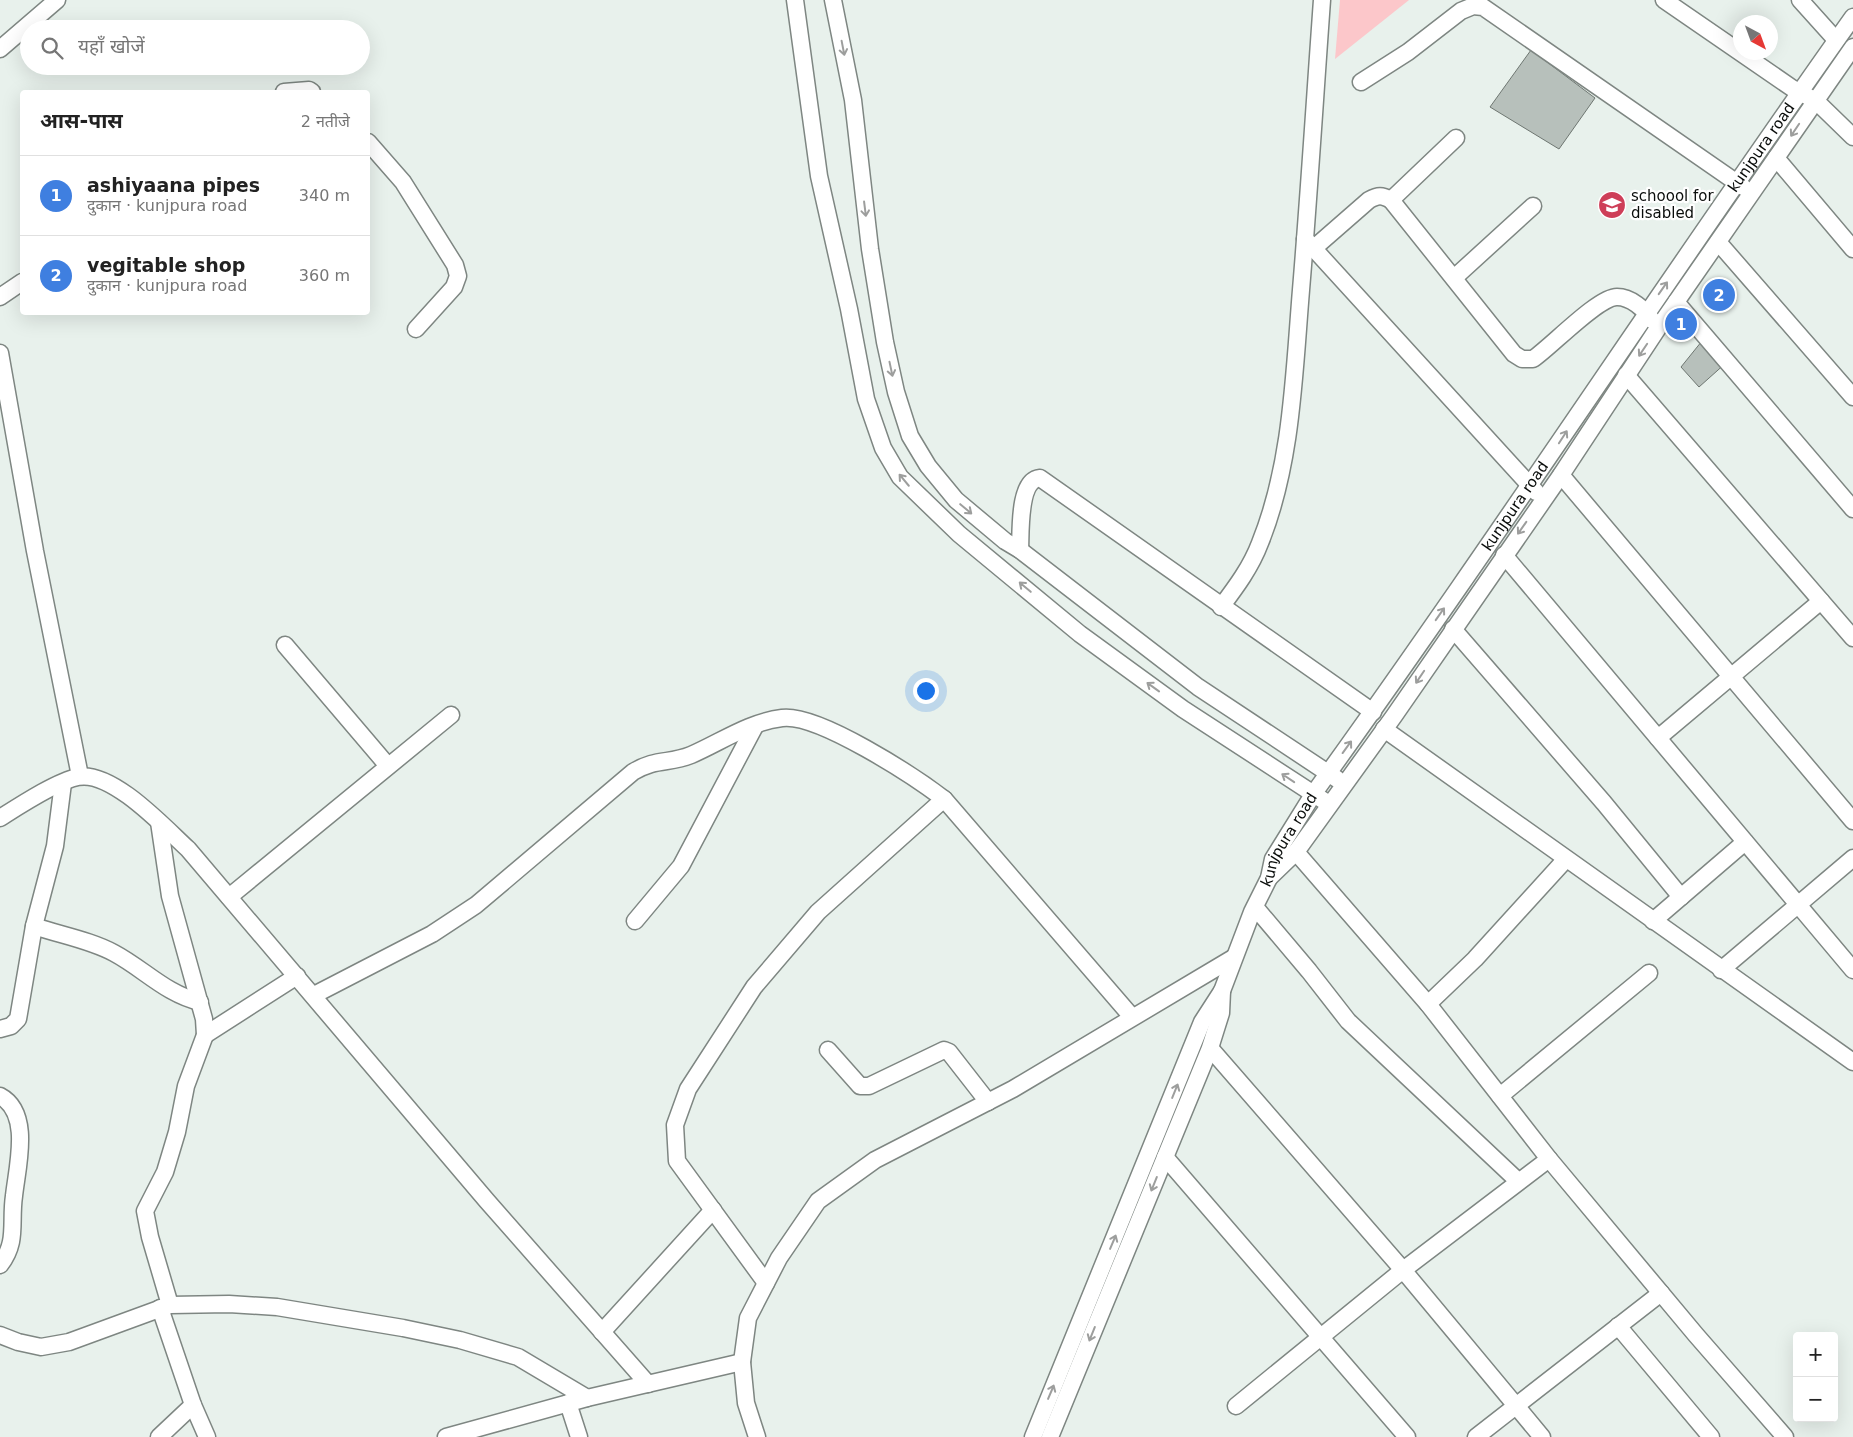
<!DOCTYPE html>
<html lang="hi">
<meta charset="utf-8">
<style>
body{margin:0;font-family:"DejaVu Sans","Noto Sans Devanagari",sans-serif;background:#f2f2f2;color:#222}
.controls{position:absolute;right:15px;bottom:15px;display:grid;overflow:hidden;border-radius:5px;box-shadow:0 5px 20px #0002}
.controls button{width:45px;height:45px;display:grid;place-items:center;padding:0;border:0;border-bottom:1px solid #e0e0e0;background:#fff;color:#222;font:25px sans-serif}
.compass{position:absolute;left:1733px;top:15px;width:45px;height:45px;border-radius:50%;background:#fff;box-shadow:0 5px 20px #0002;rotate:139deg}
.you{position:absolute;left:925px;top:690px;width:18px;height:18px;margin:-12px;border:4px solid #fff;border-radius:50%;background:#1a73e8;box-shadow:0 0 0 8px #1a73e833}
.badge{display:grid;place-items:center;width:32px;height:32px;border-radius:50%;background:#2563eb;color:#fff;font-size:16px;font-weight:700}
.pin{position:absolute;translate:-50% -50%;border:2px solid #fff;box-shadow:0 1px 5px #0006}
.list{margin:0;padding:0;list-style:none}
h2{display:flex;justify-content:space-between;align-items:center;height:65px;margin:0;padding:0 20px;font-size:21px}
h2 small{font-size:16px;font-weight:400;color:#767676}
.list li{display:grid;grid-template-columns:32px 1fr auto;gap:15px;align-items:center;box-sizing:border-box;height:80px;padding:0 20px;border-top:1px solid #e0e0e0}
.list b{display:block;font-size:19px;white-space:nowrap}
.list p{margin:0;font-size:16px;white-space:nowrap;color:#767676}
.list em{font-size:16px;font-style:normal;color:#767676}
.icon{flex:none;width:28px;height:28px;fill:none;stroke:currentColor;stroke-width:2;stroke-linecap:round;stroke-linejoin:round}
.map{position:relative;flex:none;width:1853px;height:1437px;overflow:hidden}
.search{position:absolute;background:#fff;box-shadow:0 5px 20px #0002;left:20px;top:20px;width:350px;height:55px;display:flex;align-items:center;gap:12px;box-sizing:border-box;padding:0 18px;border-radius:28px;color:#767676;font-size:19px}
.panel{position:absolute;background:#fff;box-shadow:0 5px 20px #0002;left:20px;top:90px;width:350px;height:225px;border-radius:5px}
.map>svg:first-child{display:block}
.green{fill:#fcc7ca}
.building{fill:#b7c0bb;stroke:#6e7671}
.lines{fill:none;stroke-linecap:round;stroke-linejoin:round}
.minor-casing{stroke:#7e8682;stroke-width:19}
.minor{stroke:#fff;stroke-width:16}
.oneway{stroke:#9d9e9d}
.labels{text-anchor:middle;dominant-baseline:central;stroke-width:4.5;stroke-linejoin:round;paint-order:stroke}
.street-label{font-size:15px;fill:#0a0d0b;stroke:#fff}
.poi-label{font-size:15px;fill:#0a0d0b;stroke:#fff;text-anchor:start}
</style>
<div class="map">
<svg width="1853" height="1437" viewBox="0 0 1853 1437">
<rect width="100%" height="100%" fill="#e8f1ec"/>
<path class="green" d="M1340,0H1409L1335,59Z"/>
<path class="building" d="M1531,50L1595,98L1559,149L1490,107Z
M1706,336L1727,362L1699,387L1681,367Z"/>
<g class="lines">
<g class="minor-casing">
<g id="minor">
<path d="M795,0L819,176L849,309L866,399L883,448L900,477L959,534L1080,634L1183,709L1329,804"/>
<path d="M833,0L853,100L870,249L885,342L896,392L910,436L928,466L956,500L1005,541L1020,550L1198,687L1337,779"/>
<path d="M1664,0L1792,88L1816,101L1853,137"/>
<path d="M1800,0L1836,40"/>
<path d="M0,49L57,0"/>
<path d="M1361,82L1408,52L1461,11L1473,6L1483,7L1743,187"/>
<path d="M284,92L309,90L312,92"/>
<path d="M1456,138L1391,200L1514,354L1522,359H1533C1552,346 1598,297 1617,297C1631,297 1644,309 1652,320"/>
<path d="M368,142L403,182L455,265L458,276L454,287L416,329"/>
<path d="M1776,158L1853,249"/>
<path d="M1305,239L1536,492"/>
<path d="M1718,242L1853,397"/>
<path d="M1314,248L1369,200C1378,195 1382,195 1391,200"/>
<path d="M1454,278L1533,206"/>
<path d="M0,297L22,282"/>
<path d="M1676,302L1853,509"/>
<path d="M0,353L35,551L80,776"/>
<path d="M1626,375L1853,638"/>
<path d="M1561,475L1853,821"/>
<path d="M1020,550C1021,532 1018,480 1040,478L1373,712"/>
<path d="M1504,555L1853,970"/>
<path d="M1221,607C1236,587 1251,567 1260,543C1292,464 1294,374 1301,290C1309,194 1315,97 1322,0"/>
<path d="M1453,629L1604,803L1681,897"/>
<path d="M285,645L388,766"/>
<path d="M1384,729L1853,1062"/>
<path d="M1658,738L1821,601"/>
<path d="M0,818C19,806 57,781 78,777C112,770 165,828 188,849L487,1201L648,1384"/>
<path d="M159,822L170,896L204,1019L205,1035L186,1086L177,1132L165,1172L145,1211L150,1237L170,1305"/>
<path d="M1296,852L1428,1004L1549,1159L1696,1335L1785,1437"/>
<path d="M1269,878L1296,852L1394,716L1561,475L1658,328L1853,47"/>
<path d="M229,897L451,715"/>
<path d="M1255,907L1309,971L1348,1021L1518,1181"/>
<path d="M635,921L681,866L755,726"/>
<path d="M1653,921L1745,842"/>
<path d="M34,926C60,935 90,940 114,953C144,969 166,994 200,1002"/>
<path d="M1721,970L1853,858"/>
<path d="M314,995L432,934L476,905L633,772C656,758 669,764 691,755C721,742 749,722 782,718C818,713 915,777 944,799L1132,1017"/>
<path d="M1428,1004L1475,959L1566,859"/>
<path d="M0,1029L11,1026L18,1019L34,926L55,846L63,783"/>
<path d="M205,1035L297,976"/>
<path d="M1210,1048L1403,1270L1542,1437"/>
<path d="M828,1050L860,1086H869L944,1050L949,1052L988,1102"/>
<path d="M0,1096C32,1113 17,1167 14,1196C10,1223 18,1242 0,1265"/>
<path d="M1500,1096L1649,973"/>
<path d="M1165,1157L1407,1437"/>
<path d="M766,1283L677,1161L675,1125L688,1089L754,987L818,912L944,799"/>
<path d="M160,1308L193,1405L207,1437"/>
<path d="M1618,1326L1711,1437"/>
<path d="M602,1332L713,1210"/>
<path d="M0,1335L18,1342L41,1347L69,1342L170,1305L229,1304L277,1307L403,1328L460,1340L518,1357L587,1398"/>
<path d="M568,1403L579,1437"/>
<path d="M1236,1406L1403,1270L1549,1159"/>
<path d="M159,1437L193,1405"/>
<path d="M446,1437L587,1398L742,1362"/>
<path d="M757,1437L746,1403L742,1362L748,1318L779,1258L818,1201L875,1160L1013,1089L1233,958"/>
<path id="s1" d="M1033,1437L1202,1022L1222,991L1252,912L1269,878L1273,859L1314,793C1498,538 1670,274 1853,17"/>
<path d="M1050,1437L1210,1048L1221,1013L1222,991"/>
<path d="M1476,1437L1661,1293"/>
</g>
</g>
<use href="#minor" class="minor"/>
</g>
<defs><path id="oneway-shaft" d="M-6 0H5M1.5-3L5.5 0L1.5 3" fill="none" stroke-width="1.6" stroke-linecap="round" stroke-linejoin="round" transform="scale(1.25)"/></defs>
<g class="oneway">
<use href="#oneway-shaft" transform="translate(843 48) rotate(79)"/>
<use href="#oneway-shaft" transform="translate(1795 130) rotate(124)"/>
<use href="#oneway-shaft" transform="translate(865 209) rotate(83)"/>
<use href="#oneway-shaft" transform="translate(1663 288) rotate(-55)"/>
<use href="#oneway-shaft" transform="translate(1643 350) rotate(124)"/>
<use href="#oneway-shaft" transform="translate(891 369) rotate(78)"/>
<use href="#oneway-shaft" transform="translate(1563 437) rotate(-57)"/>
<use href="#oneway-shaft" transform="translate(904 480) rotate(-130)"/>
<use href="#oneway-shaft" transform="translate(966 509) rotate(40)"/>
<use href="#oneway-shaft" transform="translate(1522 528) rotate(125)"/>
<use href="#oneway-shaft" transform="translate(1025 587) rotate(-140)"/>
<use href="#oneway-shaft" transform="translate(1440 614) rotate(-55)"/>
<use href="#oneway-shaft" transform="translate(1420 677) rotate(124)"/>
<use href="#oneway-shaft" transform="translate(1153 687) rotate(-144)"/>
<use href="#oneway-shaft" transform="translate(1347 747) rotate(-54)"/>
<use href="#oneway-shaft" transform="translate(1288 778) rotate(-146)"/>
<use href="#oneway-shaft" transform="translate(1175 1091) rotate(-68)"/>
<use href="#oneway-shaft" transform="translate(1154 1184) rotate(112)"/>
<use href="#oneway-shaft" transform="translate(1113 1242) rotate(-67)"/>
<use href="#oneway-shaft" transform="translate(1092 1334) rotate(112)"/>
<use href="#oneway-shaft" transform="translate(1051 1392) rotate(-67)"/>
</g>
<defs>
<g id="school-disc" transform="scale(1.4375)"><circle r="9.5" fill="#ce3e58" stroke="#fff"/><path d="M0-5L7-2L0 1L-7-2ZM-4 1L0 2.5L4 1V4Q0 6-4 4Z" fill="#fff"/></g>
</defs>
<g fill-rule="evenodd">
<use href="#school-disc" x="1612" y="205"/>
</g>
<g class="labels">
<g class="street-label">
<text stroke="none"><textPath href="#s1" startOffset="1490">kunjpura road</textPath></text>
<text stroke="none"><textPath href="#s1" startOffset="1055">kunjpura road</textPath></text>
<text stroke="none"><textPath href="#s1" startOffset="651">kunjpura road</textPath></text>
</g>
<g class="poi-label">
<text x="1631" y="196">schoool for<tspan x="1631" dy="17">disabled</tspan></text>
</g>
</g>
</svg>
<div class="controls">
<button>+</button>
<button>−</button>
</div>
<svg class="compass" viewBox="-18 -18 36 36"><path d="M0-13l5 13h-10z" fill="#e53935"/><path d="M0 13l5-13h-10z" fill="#767676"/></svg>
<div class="you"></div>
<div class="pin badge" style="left:1681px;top:324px;background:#3f7fe0">1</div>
<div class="pin badge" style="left:1719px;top:295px;background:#3f7fe0">2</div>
<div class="search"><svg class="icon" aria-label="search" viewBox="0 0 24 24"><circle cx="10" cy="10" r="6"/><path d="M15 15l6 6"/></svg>यहाँ खोजें</div>
<section class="panel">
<h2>आस-पास<small>2 नतीजे</small></h2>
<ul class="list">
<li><span class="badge" style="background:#3f7fe0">1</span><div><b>ashiyaana pipes</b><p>दुकान · kunjpura road</p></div><em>340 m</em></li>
<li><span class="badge" style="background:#3f7fe0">2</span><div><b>vegitable shop</b><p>दुकान · kunjpura road</p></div><em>360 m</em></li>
</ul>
</section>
</div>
